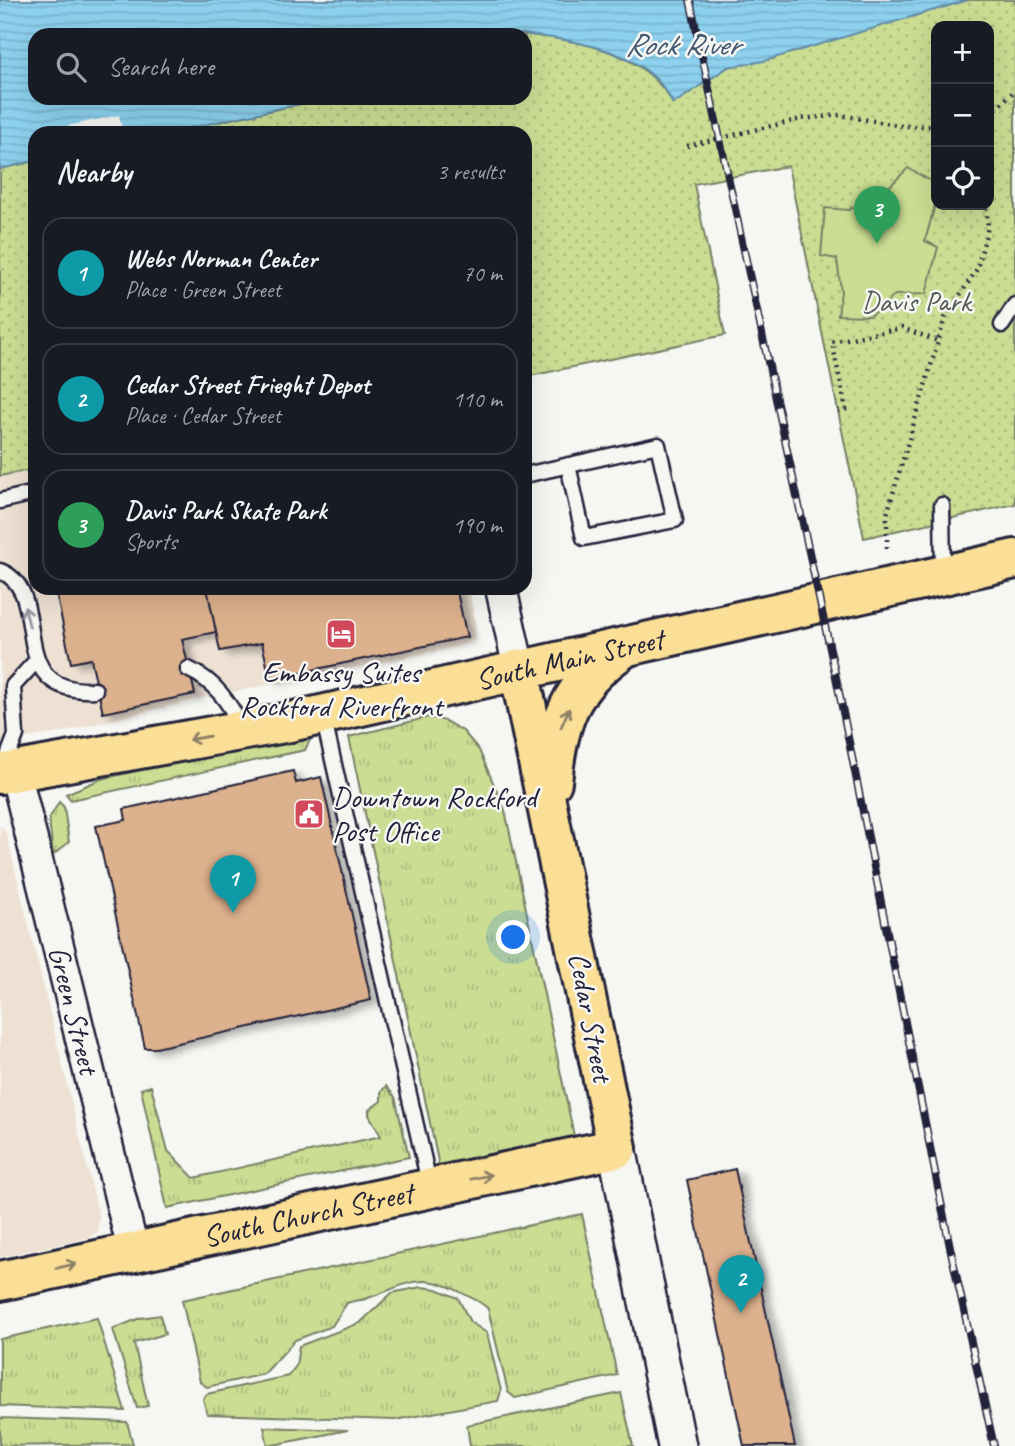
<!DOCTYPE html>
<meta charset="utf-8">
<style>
body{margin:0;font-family:Caveat,sans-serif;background:#242831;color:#f1f3f6}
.controls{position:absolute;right:21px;top:21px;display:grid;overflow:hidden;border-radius:14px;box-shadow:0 7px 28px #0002}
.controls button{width:63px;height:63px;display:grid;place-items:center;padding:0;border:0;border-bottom:2px solid #363941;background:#171b24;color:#f1f3f6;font:35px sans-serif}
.you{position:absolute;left:514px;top:938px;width:24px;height:24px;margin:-18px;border:5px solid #fff;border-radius:50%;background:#1a73e8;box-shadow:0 0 0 10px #1a73e833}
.badge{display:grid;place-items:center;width:46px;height:46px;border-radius:50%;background:#d1495b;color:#fff;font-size:23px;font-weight:700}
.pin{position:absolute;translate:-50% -58px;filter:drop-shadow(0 2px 4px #0008)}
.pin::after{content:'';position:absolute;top:37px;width:24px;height:21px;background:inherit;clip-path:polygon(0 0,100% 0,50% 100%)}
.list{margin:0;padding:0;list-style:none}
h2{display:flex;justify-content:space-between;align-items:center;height:91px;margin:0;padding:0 28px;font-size:30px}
h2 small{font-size:23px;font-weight:400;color:#9ea1a6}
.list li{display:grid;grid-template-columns:46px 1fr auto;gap:21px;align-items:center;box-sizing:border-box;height:112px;margin:0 14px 14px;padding:0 14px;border:2px solid #363941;border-radius:21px}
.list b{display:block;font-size:26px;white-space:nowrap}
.list p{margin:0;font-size:23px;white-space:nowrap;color:#9ea1a6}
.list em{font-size:23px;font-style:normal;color:#9ea1a6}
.icon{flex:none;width:38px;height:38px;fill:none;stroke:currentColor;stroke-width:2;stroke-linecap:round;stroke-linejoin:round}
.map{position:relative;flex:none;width:1015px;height:1446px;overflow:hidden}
.search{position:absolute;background:#171b24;box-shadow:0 7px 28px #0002;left:28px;top:28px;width:504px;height:77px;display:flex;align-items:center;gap:18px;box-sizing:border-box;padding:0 24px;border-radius:21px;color:#9ea1a6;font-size:26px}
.panel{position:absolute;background:#171b24;box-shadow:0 7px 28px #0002;left:28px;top:126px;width:504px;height:469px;border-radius:21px}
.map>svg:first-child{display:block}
.built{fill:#eee1d4}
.grass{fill:url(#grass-tufts);stroke:#768066;stroke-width:2}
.park{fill:url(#park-dots);stroke:#768066;stroke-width:2;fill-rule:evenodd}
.garden{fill:#cadd92;stroke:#768066;stroke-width:2}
.water{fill:url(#water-rules);stroke:#628ba6;stroke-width:2}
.pier{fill:#f6f6f2}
.building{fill:#dcb18d;stroke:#22223b;stroke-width:2;filter:url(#shadow)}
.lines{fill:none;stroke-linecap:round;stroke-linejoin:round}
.service-casing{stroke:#22223b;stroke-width:19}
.minor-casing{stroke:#22223b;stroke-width:35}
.tertiary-casing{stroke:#22223b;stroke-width:42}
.primary-casing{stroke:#22223b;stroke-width:44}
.path{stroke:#22223b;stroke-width:4.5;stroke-dasharray:2 5;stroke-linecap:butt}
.service{stroke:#f6f6f2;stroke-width:14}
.minor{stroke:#f6f6f2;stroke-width:30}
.tertiary{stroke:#f6f6f2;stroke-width:37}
.primary{stroke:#fbdf96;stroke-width:38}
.rail-casing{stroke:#22223b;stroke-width:8}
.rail{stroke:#f6f6f2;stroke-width:5;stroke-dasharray:16;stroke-linecap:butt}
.oneway{stroke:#9797a0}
.oneway2{stroke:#8e8068}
.labels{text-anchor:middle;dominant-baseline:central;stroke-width:5;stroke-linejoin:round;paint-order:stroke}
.park-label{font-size:30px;fill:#545a55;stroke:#f6f6f2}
.street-label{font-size:30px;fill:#22223b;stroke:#f6f6f2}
.poi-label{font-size:30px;fill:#22223b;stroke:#f6f6f2}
.water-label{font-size:32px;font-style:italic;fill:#425771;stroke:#f6f6f2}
</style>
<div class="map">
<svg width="1015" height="1446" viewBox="0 0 1015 1446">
<defs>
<pattern id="grass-tufts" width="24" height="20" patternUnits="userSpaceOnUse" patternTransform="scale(1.75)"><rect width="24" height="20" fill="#cadd92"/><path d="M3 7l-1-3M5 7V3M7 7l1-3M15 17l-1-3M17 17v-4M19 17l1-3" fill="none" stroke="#adbd7f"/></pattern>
<pattern id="park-dots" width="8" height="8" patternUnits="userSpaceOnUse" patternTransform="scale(1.75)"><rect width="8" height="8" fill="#cadd92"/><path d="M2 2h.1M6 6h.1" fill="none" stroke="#adbd7f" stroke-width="1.8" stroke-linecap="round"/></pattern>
<pattern id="water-rules" width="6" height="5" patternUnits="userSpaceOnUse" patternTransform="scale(1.75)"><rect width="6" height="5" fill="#8dd1ee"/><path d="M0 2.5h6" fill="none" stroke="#79b3cd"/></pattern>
<filter id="shadow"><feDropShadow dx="8" dy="4.5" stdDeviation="3.5" flood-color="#0004"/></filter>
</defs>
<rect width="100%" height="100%" fill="#f6f6f2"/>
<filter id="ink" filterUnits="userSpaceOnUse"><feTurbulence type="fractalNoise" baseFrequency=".0143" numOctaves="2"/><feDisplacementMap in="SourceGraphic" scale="14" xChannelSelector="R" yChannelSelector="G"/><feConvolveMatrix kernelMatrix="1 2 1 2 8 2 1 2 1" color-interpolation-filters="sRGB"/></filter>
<g filter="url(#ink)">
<path class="built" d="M35,469V588H469L476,628L474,637L461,646L198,699L59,733L0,742V476Z
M0,825L6,832L99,1216L98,1232L88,1238L0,1257Z"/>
<path class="grass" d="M429,717L445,721L463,731L479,750L505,810L574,1136L439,1166L349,737Z
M308,733L312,736L305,750L71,800L66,794L101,779Z
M59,802L64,807L69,842L53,855L49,819Z
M151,1086L168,1151L194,1178L381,1136L369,1115V1110L381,1101V1092L386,1086L395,1097L409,1157L167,1208L141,1089Z
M582,1214L617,1375L515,1398L508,1392L488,1309C481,1301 473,1299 464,1294C421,1270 409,1284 368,1298C361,1301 354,1300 347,1303L332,1326L295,1340L264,1374L207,1387L200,1382L182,1300Z
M421,1287L437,1289L458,1298L470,1322L487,1333L501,1391L498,1401L395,1420L207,1414L203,1399L207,1394L288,1376L296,1366L299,1346L360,1323L392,1293Z
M160,1315L165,1334L134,1343L148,1406L137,1408L113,1329L140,1318Z
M97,1318L125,1411L0,1406V1339Z
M621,1393L633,1446H470L467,1425Z
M0,1418L127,1422L133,1444L0,1446Z
M264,1427L348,1430L268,1446Z"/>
<path class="park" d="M968,0H1015V504L864,538L788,166L694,184L725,335L525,377V133H166L328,98H525V35H518L523,34C578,41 645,50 673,104L728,67ZM936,26H989V205H936Z
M35,161V469L0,476V169Z"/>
<path class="garden" d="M908,168L936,184V201L925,241L938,247L926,294L895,295L870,316L838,315L841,291L837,259L821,256L825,208L849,210L864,201L871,187H889Z"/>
<path class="water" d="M0,0H968L764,61L728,67L673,104C649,49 575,41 523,34L35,35V98H328L166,133H35V161L0,169Z"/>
<path class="pier" d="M119,115L123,133H104L103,129L86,133H35Z"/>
<path class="building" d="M55,588H207L216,632L182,639L195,694L103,713L91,659L71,663Z
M207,588H456L467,637L270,679L262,643L220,651Z
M293,771L296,783L321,777L371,1000L156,1048H145L96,826L126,820L124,809Z
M735,1169L795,1446H744L687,1180Z"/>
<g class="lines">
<g class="service-casing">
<path id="service" d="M1002,325L1015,305
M525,475L658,445L675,520L584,538L568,465
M0,501L35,493
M942,505L943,574
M0,571C55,592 0,695 95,690
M188,669C215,681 230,703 242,729
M323,716L430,1187
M9,753L16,735L13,686L36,661"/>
</g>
<g class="minor-casing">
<path id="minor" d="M501,588L519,669
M15,771L133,1250"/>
</g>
<g class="tertiary-casing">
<path id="tertiary" d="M617,1148L677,1446"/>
</g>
<g class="primary-casing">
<g id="primary">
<path id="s1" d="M0,774L290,722L1015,559"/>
<path d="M552,782C558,721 569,687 621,650"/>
<path id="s2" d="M0,1281L617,1148L519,669"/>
</g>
</g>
<path class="path" d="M989,111L998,107L1015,90
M687,146L801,119L840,115L902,126H936
M838,411L846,409L832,342L902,328L938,341
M887,548V514L945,318L977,269L988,227L986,205"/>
<use href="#service" class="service"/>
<use href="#minor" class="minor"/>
<use href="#tertiary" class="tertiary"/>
<use href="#primary" class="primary"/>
<g class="rail-casing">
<path id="rail" d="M690,0L836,677L950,1247L994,1446"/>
</g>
<use href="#rail" class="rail"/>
</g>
<defs><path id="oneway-shaft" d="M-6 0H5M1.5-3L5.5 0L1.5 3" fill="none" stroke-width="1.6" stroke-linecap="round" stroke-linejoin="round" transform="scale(1.75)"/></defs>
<use class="oneway" href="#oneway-shaft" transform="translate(27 617) rotate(-104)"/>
<g class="oneway2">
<use href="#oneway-shaft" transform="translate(565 718) rotate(-67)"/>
<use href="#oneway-shaft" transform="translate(199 738) rotate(170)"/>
<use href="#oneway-shaft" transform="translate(481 1177) rotate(-12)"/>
<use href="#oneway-shaft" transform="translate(66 1266) rotate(-13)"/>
</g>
</g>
<defs>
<g id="hotel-square" transform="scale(1.575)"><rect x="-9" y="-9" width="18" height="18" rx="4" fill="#d1495b" stroke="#f6f6f2"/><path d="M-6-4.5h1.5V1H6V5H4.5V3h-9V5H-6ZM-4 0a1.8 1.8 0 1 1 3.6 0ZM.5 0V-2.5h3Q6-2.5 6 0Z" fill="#fff"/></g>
<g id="civic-square" transform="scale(1.575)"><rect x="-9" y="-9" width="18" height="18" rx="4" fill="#d1495b" stroke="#f6f6f2"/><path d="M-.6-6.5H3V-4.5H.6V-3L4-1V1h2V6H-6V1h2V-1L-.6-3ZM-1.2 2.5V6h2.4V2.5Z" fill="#fff"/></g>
</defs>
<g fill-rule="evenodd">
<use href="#hotel-square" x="341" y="634"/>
<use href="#civic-square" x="309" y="814"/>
</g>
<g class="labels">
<g class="park-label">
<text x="916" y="301">Davis Park</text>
</g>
<g class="street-label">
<text stroke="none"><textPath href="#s1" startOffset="581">South Main Street</textPath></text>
<text transform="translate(74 1010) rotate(76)">Green Street</text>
<text transform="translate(591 1017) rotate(79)">Cedar Street</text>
<text stroke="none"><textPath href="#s2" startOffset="315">South Church Street</textPath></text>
</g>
<g class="poi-label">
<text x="341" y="672">Embassy Suites<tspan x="341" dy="34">Rockford Riverfront</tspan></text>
<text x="332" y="797" text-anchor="start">Downtown Rockford<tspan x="332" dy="34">Post Office</tspan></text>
</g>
<g class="water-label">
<text x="682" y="44">Rock River</text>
</g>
</g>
</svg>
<div class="controls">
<button>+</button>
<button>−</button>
<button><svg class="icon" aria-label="locate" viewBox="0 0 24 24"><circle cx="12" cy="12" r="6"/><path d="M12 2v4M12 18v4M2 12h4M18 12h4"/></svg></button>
</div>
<div class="you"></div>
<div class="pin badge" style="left:233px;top:913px;background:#0f9aa8">1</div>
<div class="pin badge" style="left:741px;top:1313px;background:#0f9aa8">2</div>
<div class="pin badge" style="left:877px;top:244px;background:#2e9e5b">3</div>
<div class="search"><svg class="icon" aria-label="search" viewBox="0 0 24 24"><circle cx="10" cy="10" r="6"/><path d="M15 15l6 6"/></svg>Search here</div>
<section class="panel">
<h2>Nearby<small>3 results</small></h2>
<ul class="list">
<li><span class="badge" style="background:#0f9aa8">1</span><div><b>Webs Norman Center</b><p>Place · Green Street</p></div><em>70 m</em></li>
<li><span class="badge" style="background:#0f9aa8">2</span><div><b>Cedar Street Frieght Depot</b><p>Place · Cedar Street</p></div><em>110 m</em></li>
<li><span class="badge" style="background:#2e9e5b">3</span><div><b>Davis Park Skate Park</b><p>Sports</p></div><em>190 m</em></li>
</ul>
</section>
</div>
